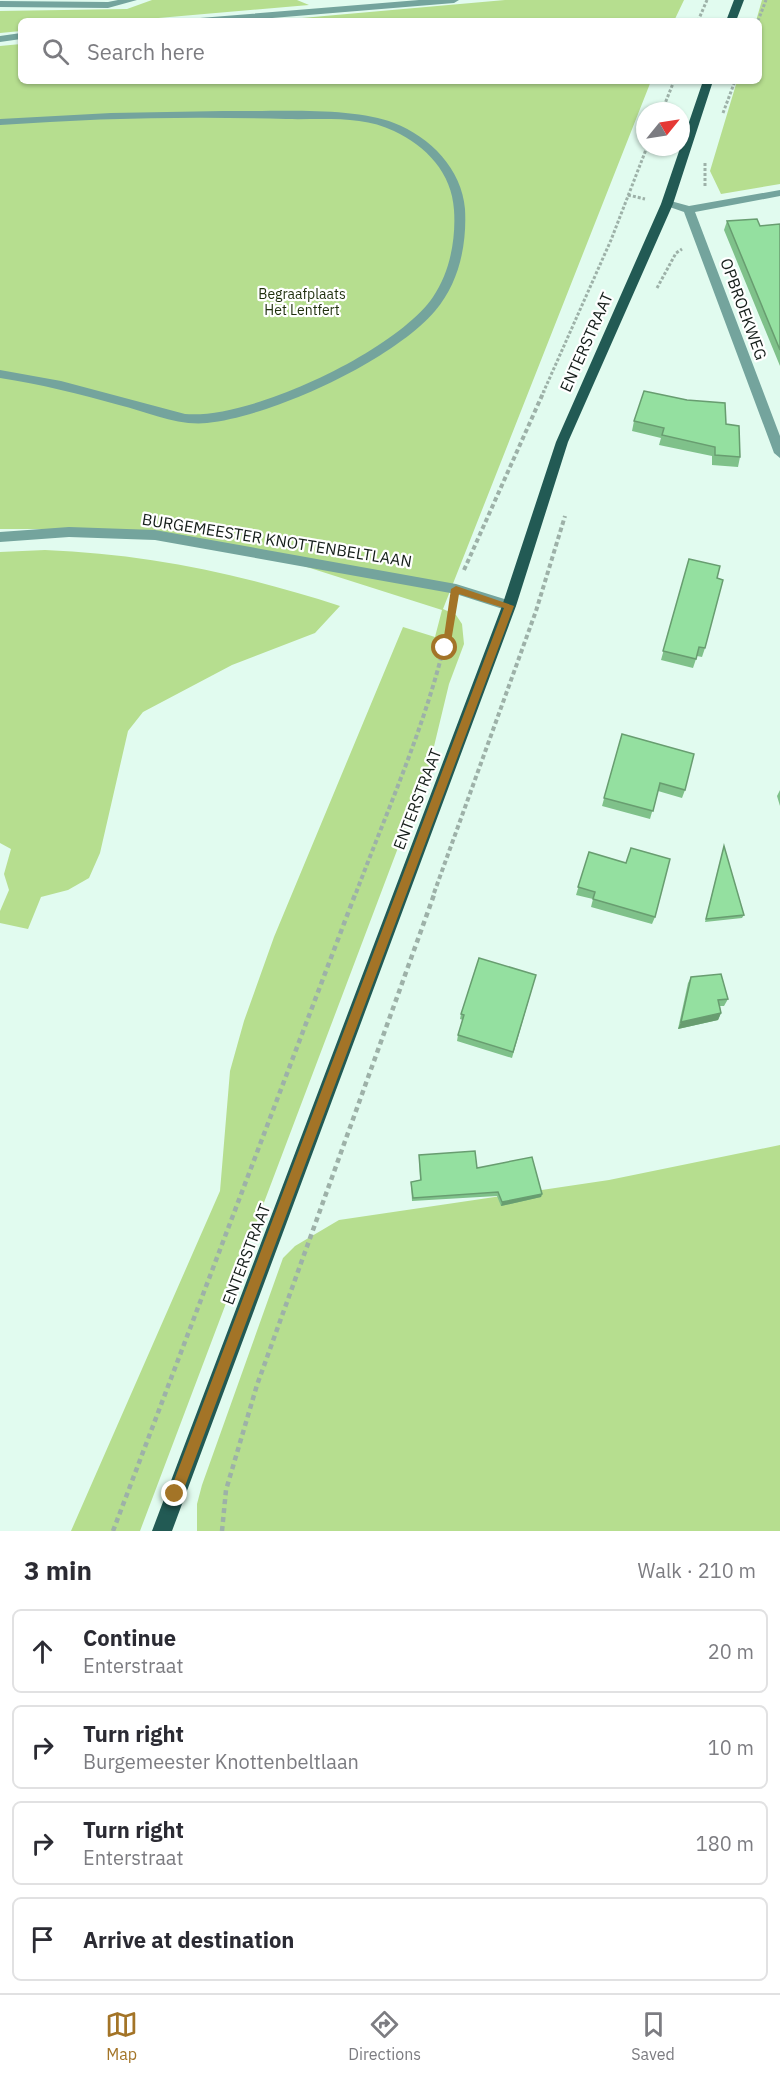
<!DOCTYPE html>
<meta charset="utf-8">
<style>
body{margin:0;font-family:"IBM Plex Sans",sans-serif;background:#f7f7f7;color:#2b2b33}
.compass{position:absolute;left:636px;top:102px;width:54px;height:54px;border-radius:50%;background:#fff;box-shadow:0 2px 4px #0004;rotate:60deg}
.stop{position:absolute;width:18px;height:18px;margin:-14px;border:4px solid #a37427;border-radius:50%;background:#fff}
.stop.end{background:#a37427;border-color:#fff;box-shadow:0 2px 6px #0008}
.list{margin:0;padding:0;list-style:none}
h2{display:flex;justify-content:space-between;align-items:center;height:78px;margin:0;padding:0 24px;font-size:26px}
h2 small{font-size:20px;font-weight:400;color:#7c7c81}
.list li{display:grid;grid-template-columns:39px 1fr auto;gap:18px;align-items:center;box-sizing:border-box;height:84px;margin:0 12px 12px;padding:0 12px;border:2px solid #e1e1e2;border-radius:9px}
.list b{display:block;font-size:22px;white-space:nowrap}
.list p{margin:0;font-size:20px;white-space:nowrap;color:#7c7c81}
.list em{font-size:20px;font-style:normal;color:#7c7c81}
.icon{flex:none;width:33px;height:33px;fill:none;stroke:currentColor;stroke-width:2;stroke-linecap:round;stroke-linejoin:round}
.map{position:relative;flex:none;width:780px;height:1531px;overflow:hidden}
.search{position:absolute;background:#fff;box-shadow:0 2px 4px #0004;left:18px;right:18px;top:18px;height:66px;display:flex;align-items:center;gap:15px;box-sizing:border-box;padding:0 21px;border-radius:9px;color:#7c7c81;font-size:22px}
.sheet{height:462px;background:#fff}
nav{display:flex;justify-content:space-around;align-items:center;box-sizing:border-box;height:84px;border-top:2px solid #e1e1e2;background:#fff;font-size:16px;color:#7c7c81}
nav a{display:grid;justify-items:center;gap:3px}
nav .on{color:#a37427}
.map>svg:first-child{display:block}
.green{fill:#b6de8f}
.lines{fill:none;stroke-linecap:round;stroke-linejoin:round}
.path-far2{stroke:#9db1a8;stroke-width:3;stroke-dasharray:3 2;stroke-linecap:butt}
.path-far1{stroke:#9db1a8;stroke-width:4;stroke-dasharray:4.5 3;stroke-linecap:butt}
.path{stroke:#9db1a8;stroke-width:4.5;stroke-dasharray:5 4;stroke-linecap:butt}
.minor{fill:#74a49d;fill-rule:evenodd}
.major{fill:#225a54;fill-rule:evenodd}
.wall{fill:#7fc18a}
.shaded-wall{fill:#689d70}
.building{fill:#94e0a0;stroke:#689d70;stroke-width:1.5}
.route{fill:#a37427}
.labels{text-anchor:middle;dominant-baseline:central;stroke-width:4.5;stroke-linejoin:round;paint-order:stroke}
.far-park-label{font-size:14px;fill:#1f2f0d;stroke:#fff}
.street-label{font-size:16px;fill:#141d19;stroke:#fff}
</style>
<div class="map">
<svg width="780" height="1531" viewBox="0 0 780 1531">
<rect width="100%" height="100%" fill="#e1fbef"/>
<path class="green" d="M152,0H297L309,5L124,21H21V31L0,33V11L127,9Z
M505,0H684L674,21H268Z
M762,0H780V184L721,194L710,171L737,81H759V21H756Z
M21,44V81H651L443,609L456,615L462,624L464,644L449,684L430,763L140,1531H71L220,1191L230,1071L244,1021L274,937L403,627L435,637L442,610L288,561L112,529H0V46Z
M45,550C148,554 241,574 340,606L315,633L232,665L143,712L128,731L100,853L89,878L68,890L41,897L28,929L0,923V911L9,890L4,874L11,849L0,843V552Z
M780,1145V1531H197V1504L202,1485L283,1258L295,1246L339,1220L609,1180Z"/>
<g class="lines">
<path class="path-far2" d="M698,21L707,0
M758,21L766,0
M662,111L674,81
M723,113L735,81
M705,163V188
M628,195L645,199
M657,288L676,253L682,249
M543,393L611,240L647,147"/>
<path class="path-far1" d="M464,570L544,391
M356,893C391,800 434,707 452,609
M434,893L536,611L565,516"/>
<path class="path" d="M113,1531L356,892
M222,1531L226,1490L257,1385L435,892"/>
<path class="minor" d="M118,0H137L108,8L0,7V1L108,2Z
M419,0H459L454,3L236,21H195L200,18Z
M21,33V39L0,42V36Z
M223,111C270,112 352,106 394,123C430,137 462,169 465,209C467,245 459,283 435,311C392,361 273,416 207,423C177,426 147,412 119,405C80,394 40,384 0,378V370L61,381L185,414C250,420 396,351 433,297C450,272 456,239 454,210C452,173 426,146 394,131C361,115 321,120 286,119C191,116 95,118 0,125V119L111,113Z
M780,190V196L695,212L780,436V458L774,453L684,212L661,204L667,200L689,206Z
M69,527L155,530L456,584L514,602L516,606L509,611L456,594L155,540L69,537L0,542V532Z"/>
<path class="major" d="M734,0H744L736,21H726Z
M703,81H713L673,204L568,442L516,606L172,1531H152L502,606L556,442L661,204Z"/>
</g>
<path class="wall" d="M727,221L760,226L780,224V366L724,230Z
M634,421L726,424L740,457L738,467L712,465V456L659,445L661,438L632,431Z
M689,559L717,578L705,648L702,657L697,656L693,668L661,660Z
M622,734L685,790L682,798L658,791L650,819L602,806Z
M780,790V806L777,796Z
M724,846L744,915L742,918L705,922Z
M589,852L655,917L652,924L591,907L593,899L576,895Z
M691,977L728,999L724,1006H720L721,1013L718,1020L678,1029L688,983Z
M534,982L512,1058L457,1041L458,1035L463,1020L460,1019L461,1014Z
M419,1155L477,1168L542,1194L541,1197L501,1206L497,1196L412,1201L411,1182L420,1180Z"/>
<path class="shaded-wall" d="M721,1013L718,1020L678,1029L681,1022Z
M542,1194L541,1197L501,1206L502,1202Z"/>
<path class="building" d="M757,219L760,226L780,224V350L727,221Z
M644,391L687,400L725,403L726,424L739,426L740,457L715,455V447L662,435L664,428L634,421Z
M689,559L720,566L717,578L723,580L705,648L699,647L696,659L663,651Z
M622,734L694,754L685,790L660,783L653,811L604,798Z
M724,846L744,915L706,919Z
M631,848L670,859L655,917L593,899L595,892L578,887L589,852L626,863Z
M479,958L536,975L513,1052L458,1035L464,1015L461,1014Z
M721,974L728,999L718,1000L721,1013L681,1022L691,977Z
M475,1151L477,1168L532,1157L542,1194L502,1202L498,1192L413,1198L411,1182L421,1180L419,1155Z"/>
<path class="route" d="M456,586L514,606L182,1494L175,1501L169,1494L504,608L459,594L450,648L442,650L451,589Z"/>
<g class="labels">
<g class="far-park-label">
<text x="302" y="294">Begraafplaats<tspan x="302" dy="16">Het Lentfert</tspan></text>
</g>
<g class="street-label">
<text transform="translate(744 309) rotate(70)">OPBROEKWEG</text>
<text transform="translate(586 342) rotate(-66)">ENTERSTRAAT</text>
<text transform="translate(277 540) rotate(9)">BURGEMEESTER KNOTTENBELTLAAN</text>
<text transform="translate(417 799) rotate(-69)">ENTERSTRAAT</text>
<text transform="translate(246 1254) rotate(-69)">ENTERSTRAAT</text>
</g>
</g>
</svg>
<svg class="compass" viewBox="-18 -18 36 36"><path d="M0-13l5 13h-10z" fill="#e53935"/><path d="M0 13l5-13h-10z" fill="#7c7c81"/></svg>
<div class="stop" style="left:445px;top:648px"></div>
<div class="stop end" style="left:175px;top:1494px"></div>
<div class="search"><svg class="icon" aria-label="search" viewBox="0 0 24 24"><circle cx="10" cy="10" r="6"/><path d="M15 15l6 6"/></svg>Search here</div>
</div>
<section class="sheet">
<h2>3 min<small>Walk · 210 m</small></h2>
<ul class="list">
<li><svg class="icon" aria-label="ahead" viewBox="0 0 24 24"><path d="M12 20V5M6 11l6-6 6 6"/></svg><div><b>Continue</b><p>Enterstraat</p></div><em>20 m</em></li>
<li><svg class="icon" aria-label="right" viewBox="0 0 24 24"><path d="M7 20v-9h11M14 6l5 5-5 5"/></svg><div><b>Turn right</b><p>Burgemeester Knottenbeltlaan</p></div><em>10 m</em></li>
<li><svg class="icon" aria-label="right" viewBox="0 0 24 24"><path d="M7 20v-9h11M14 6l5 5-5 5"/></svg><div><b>Turn right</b><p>Enterstraat</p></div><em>180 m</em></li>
<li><svg class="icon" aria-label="arrive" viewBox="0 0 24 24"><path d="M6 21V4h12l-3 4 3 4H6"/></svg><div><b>Arrive at destination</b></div></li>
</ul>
</section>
<nav>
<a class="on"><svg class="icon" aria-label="map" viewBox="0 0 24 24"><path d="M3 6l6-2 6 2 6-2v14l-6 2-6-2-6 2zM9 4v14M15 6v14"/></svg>Map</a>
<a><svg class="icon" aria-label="directions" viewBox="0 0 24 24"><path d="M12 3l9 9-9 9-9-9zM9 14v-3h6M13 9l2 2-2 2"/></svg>Directions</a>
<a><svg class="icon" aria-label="saved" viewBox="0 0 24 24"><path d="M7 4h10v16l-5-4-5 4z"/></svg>Saved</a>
</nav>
